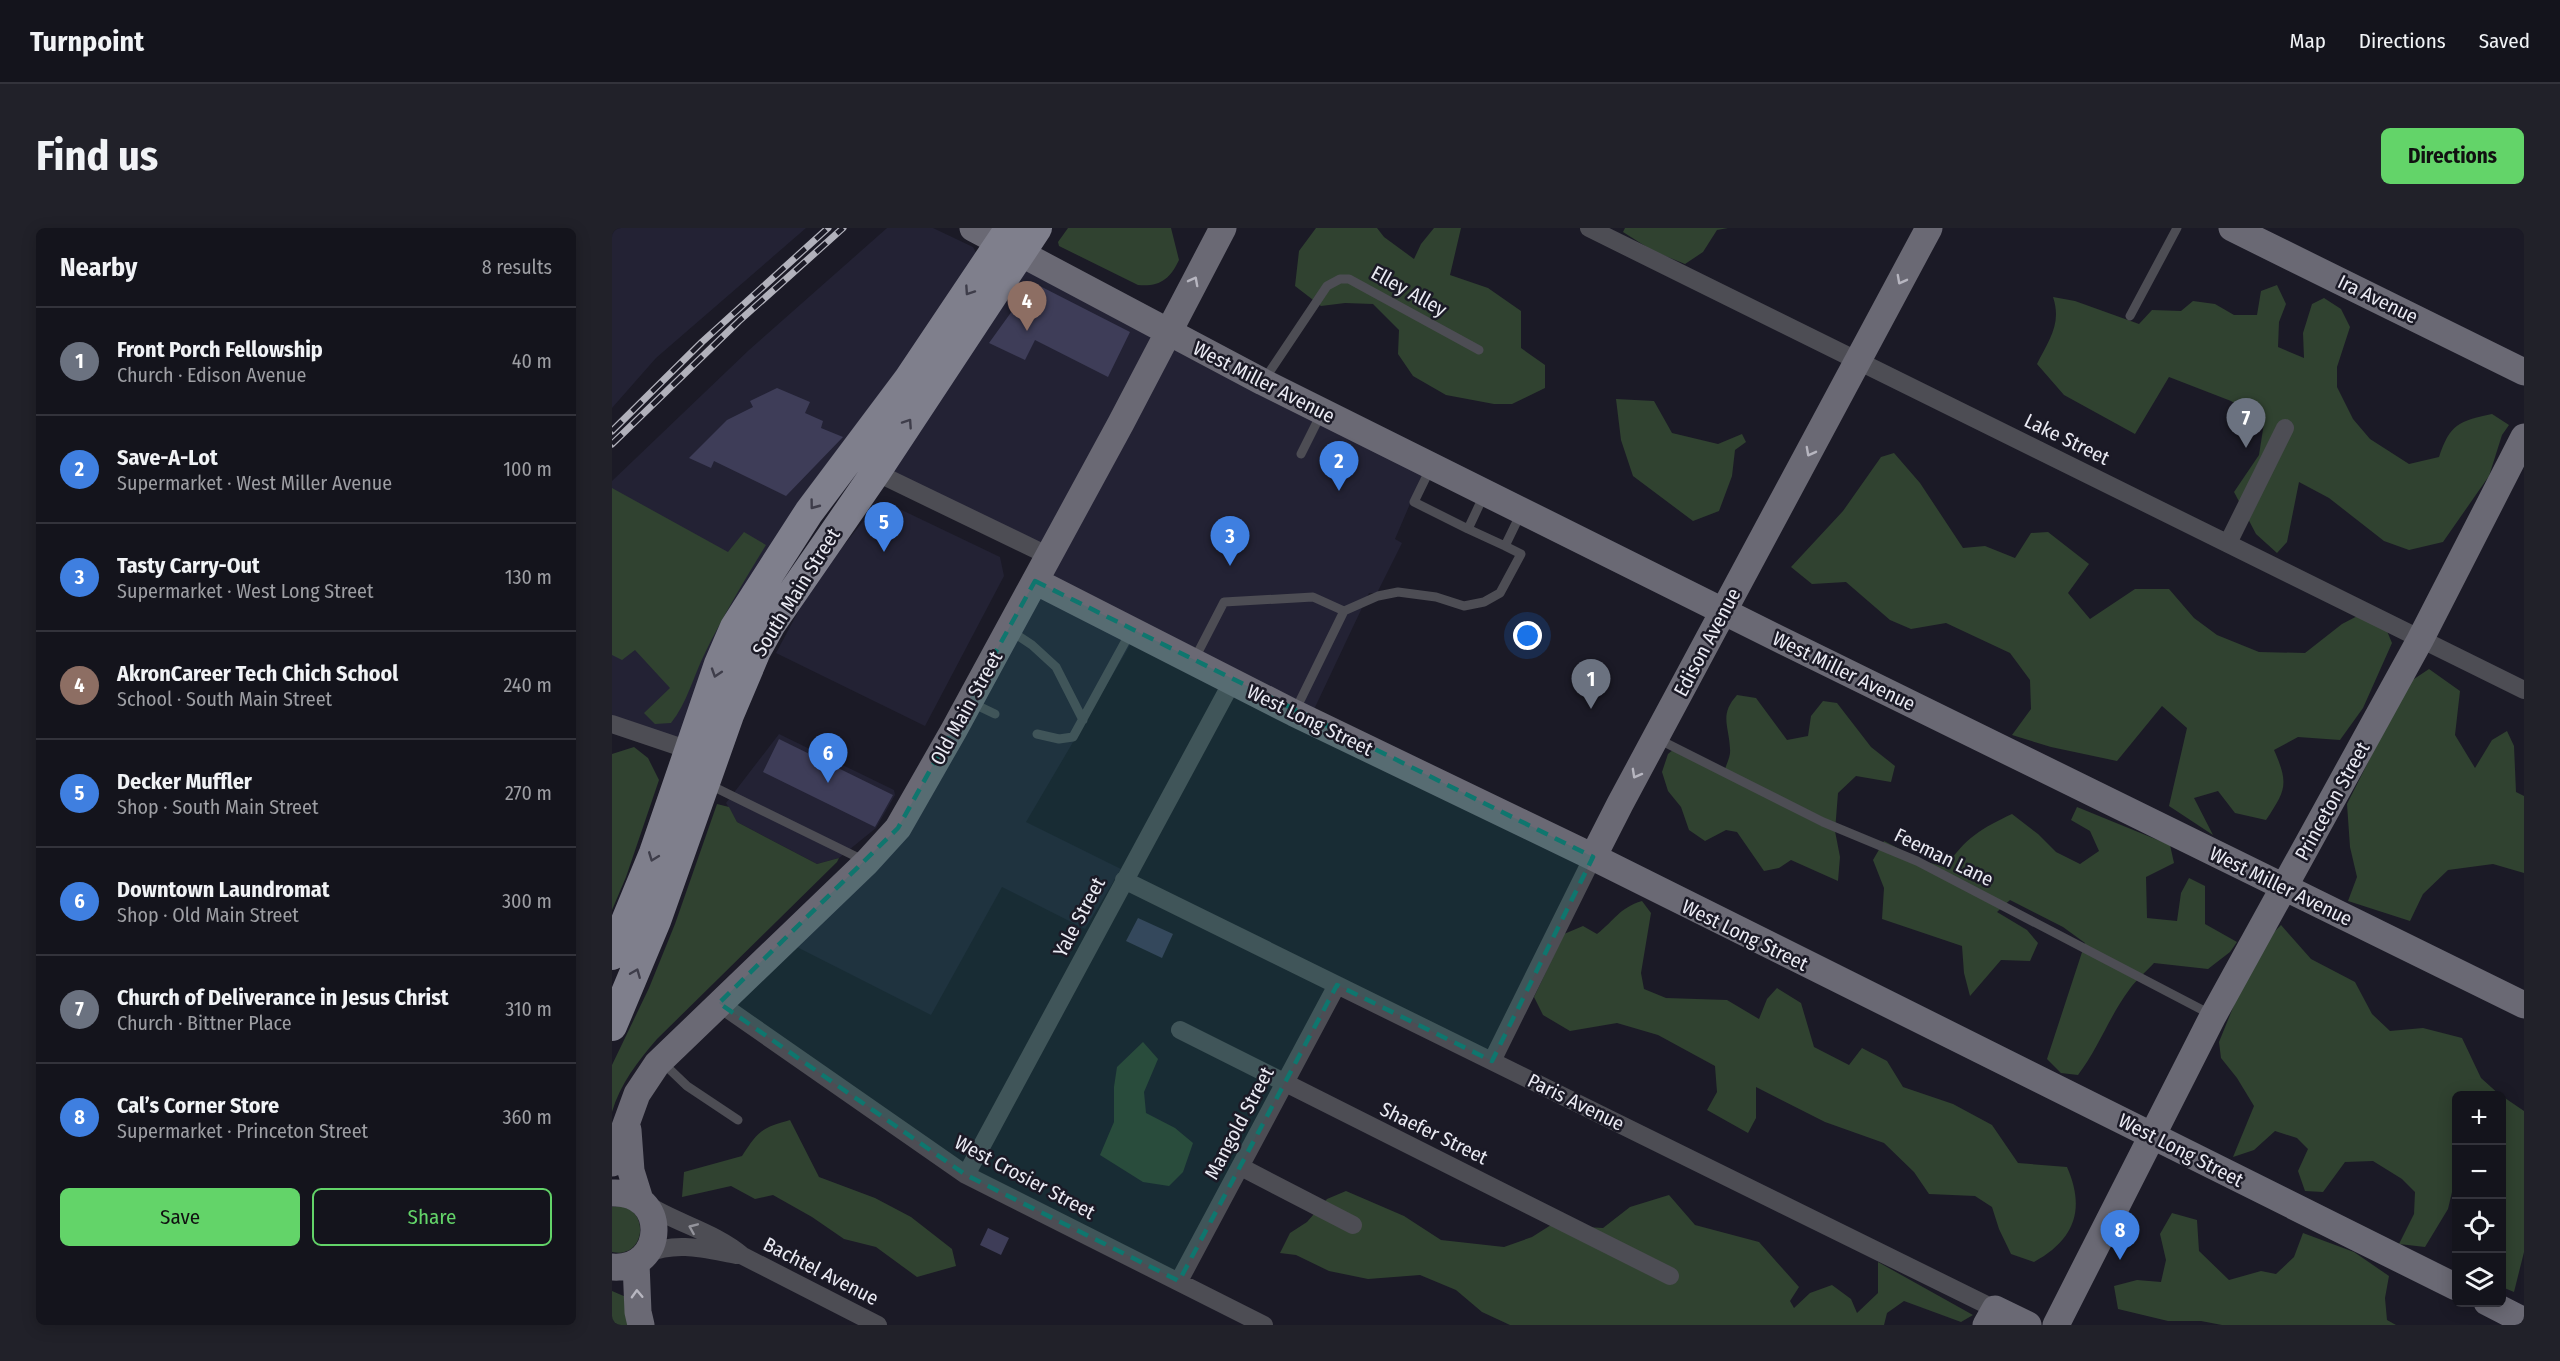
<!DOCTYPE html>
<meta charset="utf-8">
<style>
body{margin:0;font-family:"Fira Sans Condensed",sans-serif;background:#212129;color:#f1f3f6}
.controls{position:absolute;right:18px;bottom:18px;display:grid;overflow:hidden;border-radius:9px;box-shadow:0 3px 15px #0003}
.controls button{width:54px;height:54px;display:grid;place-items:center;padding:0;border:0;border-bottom:2px solid #33333b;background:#14141c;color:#f1f3f6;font:30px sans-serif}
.you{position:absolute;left:916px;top:408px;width:21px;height:21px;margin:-15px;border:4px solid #fff;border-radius:50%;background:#1a73e8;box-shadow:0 0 0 9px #1a73e833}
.badge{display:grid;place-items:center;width:39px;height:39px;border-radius:50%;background:#63d469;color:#fff;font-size:20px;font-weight:700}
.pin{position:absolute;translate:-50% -50px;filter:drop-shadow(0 2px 3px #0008)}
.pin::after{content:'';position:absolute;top:32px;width:21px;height:18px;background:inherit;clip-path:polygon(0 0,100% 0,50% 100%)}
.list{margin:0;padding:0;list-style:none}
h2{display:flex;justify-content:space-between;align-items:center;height:78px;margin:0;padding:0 24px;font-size:26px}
h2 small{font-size:20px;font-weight:400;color:#9d9ea3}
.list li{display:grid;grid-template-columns:39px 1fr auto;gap:18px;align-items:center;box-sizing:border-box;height:108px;padding:0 24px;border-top:2px solid #33333b}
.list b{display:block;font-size:22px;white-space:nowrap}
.list p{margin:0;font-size:20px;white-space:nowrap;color:#9d9ea3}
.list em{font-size:20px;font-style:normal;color:#9d9ea3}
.actions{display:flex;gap:12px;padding:18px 24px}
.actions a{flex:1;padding:14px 0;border:2px solid #63d469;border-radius:9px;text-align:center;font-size:21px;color:#63d469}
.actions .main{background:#63d469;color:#111}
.icon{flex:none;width:33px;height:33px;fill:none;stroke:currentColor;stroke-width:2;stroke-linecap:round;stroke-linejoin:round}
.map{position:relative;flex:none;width:1912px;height:1097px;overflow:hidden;border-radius:9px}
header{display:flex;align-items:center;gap:36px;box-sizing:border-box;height:84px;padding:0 30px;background:#14141c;border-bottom:2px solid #33333b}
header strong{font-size:28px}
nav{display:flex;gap:33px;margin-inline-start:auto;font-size:21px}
.intro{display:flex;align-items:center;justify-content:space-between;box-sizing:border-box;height:144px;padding:0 36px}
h1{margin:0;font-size:42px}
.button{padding:15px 27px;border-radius:9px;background:#63d469;color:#111;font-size:21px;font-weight:700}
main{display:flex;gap:36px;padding:0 36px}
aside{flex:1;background:#14141c;border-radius:9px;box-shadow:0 3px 15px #0003}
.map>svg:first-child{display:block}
.built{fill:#232234}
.green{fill:#304230}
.building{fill:#3e3d58}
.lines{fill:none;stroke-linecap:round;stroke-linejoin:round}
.lane{stroke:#4d4d54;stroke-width:9}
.street{stroke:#4d4d54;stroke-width:18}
.secondary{stroke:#6a6974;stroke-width:27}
.primary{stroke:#7f7f8c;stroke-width:30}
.rail-casing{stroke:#b1b1bb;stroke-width:7}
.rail{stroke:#1b1a26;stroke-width:4.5;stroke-dasharray:14;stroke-linecap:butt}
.oneway{stroke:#b7b6c0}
.oneway2{stroke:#3e3d4a}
.oneway3{stroke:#94949c}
.marked{fill:#0f766e;fill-opacity:0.2;stroke:#0f766e;stroke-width:4.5;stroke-dasharray:12 8;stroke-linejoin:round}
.labels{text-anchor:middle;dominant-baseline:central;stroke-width:5;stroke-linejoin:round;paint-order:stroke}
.street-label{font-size:20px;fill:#eaeaf3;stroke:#1b1a26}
</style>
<header>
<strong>Turnpoint</strong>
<nav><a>Map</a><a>Directions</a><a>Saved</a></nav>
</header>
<div class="intro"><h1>Find us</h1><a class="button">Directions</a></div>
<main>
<aside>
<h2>Nearby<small>8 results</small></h2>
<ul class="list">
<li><span class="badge" style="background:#6b7280">1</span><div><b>Front Porch Fellowship</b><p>Church · Edison Avenue</p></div><em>40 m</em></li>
<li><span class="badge" style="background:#3f7fe0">2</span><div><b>Save-A-Lot</b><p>Supermarket · West Miller Avenue</p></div><em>100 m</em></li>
<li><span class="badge" style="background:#3f7fe0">3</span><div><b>Tasty Carry-Out</b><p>Supermarket · West Long Street</p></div><em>130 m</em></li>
<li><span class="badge" style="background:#8d6e63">4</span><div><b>AkronCareer Tech Chich School</b><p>School · South Main Street</p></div><em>240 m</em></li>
<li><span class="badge" style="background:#3f7fe0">5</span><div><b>Decker Muffler</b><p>Shop · South Main Street</p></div><em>270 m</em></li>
<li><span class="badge" style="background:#3f7fe0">6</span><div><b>Downtown Laundromat</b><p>Shop · Old Main Street</p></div><em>300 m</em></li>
<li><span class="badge" style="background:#6b7280">7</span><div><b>Church of Deliverance in Jesus Christ</b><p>Church · Bittner Place</p></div><em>310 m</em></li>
<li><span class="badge" style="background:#3f7fe0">8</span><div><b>Cal’s Corner Store</b><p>Supermarket · Princeton Street</p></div><em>360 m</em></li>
</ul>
<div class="actions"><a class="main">Save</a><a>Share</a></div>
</aside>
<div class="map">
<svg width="1912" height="1097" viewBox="0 0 1912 1097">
<rect width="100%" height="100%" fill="#1b1a26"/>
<path class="built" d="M0,0H194L44,130L0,180Z
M275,0H321L361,19L367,30L195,280L74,516L0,494V253L137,122Z
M411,30L548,107L436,324L270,242Z
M555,105L815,236L783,311L790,315L765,365H757L697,492L423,353Z
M273,274L388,329L392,348L313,498L164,425L201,356L264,277Z
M425,360L521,412L414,594L509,641L473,701L390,659L319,787L179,716L286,609Z
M167,506L282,562L283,567L264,600L227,630L205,636L125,594L114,575Z"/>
<path class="green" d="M456,0H559L567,32C558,51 548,59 526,57L447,18L446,14Z
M704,0H765L772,9L802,31L809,16L822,0H849L838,47L876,60L909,83V120L933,137V160L900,176H882L834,167L801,148L786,126L787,102L761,76L733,75L709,78L683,58L687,23Z
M1013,0H1116L1105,2L1091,24L1073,36L1041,23L1011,4Z
M1665,57L1674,76L1667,94L1666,119L1692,130L1691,105L1700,76L1712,70L1729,81L1738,99L1725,139V159L1741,191L1758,211L1797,236L1827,229C1838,196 1847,193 1880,186L1897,197L1890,207L1877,248L1831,314L1797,322L1772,313L1717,270L1687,254L1675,314L1665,325L1644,306L1622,264L1647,227L1652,195L1619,173L1557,149L1523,206L1452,167L1425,136C1437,112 1450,96 1441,69L1463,73L1527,96L1540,82L1569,83L1581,73L1603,76L1622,87H1645L1649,63Z
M1004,171L1042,173L1060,205L1106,216L1130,206L1134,214L1123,222L1120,248L1107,283L1081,293L1021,248L1009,212Z
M1282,225L1308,255L1351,320L1373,318L1403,330L1419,305L1436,304L1477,336L1456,365L1478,391L1523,361H1557L1582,390L1605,407L1647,424L1693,425L1730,396L1753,384L1775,403L1780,415L1751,480L1728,512L1686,509L1662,522C1677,556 1674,562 1654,592L1623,585L1606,563L1582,570L1601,607L1557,578L1575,500L1550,478L1505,533L1439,519L1400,507L1419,481L1418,452L1398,425L1334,395L1299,401L1278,392L1234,354L1200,356L1179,339L1231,283L1269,229Z
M0,260L116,324L132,304L154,317C132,353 111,388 93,425C81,449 75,475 59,495L43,496L32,485L58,460L23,422L10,432L0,427Z
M1817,441L1848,463L1843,507L1863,540L1880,512L1895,503L1902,518L1904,564L1912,568V645L1881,636L1836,642L1811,666L1798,693L1736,673L1745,649L1738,619L1735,576L1796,455Z
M1125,467L1144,470L1175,512L1196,508L1199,488L1211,473L1225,475L1259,519L1283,538L1279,554L1244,548L1226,565L1223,603L1228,629L1226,653L1179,632L1167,640L1152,643L1125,604L1114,602L1093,613L1077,602L1069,579L1056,563L1050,544L1056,526L1063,520L1112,544C1114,537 1119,528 1118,521C1117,497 1107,487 1125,467Z
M22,519L36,530L47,552L14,649L0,682V526Z
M105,576L117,579L125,594L205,636L227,630L225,634L45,811C26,833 8,856 0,884V837L37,760L63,696Z
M1465,579L1558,617L1562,635L1534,649L1535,690L1565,693L1569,665L1577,650L1593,658V696L1625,714L1618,724L1596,741L1542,735C1534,744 1524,752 1517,762C1497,789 1486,821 1466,847L1449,845L1435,831L1473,715L1451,699L1398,672L1385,684L1415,702L1426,715L1418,733L1389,732L1358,768L1352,745L1350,718L1270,691L1272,660L1261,632L1272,613L1311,633L1334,639C1352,611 1370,600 1400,586L1426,606L1444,624L1468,636L1487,623L1478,603L1459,592Z
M1030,673L1039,685L1029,745L1032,761L1054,770L1115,772L1147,791L1155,771L1165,760L1189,775L1202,819L1237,837L1250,820L1275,833L1291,859L1341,876L1380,897L1406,935L1455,939C1474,982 1462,1012 1422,1034L1399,1026L1387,1001L1380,979L1363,968L1317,966L1302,944L1272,915L1213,894L1144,859V890L1136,905L1095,882L1105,864L1103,838L1046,807L1005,795L958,803L931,787L922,769L952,706L971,698L985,706C1003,692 1007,680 1030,673Z
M1669,697L1699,731L1743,754L1760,786L1778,803L1811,800L1850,810L1869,850L1889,868H1844V947L1836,981L1813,1019L1787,1016L1802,986L1803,964L1790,951L1761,933L1733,934L1711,964L1693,963L1686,943L1696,921L1685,910L1663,903L1642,922L1621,929L1642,878L1625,850L1609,830L1607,814L1633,750L1656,710Z
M531,814L546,831L532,864L534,885L563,900L581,915L571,944L557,958L531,954L488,927L502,894V859L505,839Z
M1890,868L1912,883V1024L1902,1064L1890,1059Z
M178,892L207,949L263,970L299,989L340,1021L344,1038L305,1049L264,1019L232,1011L200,989L161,967L143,971L119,958L70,969L72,944L130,928C146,903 149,900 178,892Z
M734,963L792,988L829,1012L892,1019L920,1009L939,997L991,1000L1018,979L1057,967L1083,997L1147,1014L1187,1059L1178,1073L1182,1080L1198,1065L1220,1057L1239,1071L1245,1085L1266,1065V1034L1361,1087L1349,1094L1292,1073L1275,1085L1272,1097H898L870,1084L844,1062L808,1047L756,1051L717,1043L684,1027L668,1025L678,1005L695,994L715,971Z
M0,979C39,973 36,1032 0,1024Z
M1560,985L1585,992L1587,1023L1617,1052L1649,1043L1664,1046L1682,1029L1691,1005L1742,1024L1777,1048L1773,1070L1775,1092L1784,1097H1610L1589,1093H1556L1506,1081L1502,1058L1525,1052L1549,1054L1554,1032L1548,1006Z
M0,1063L21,1072L25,1097H0Z"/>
<path class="building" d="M424,56L518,104L496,149L423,112L413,132L377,115L418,58Z
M165,160L198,174L193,185L211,193L209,200L231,209L174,268L102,233L99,240L77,230L115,192L141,179L138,173Z
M167,511L281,567L263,599L151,544Z
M526,690L561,706L550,730L514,713Z
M376,1000L397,1010L389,1027L368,1017Z"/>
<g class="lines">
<path class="lane" d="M1518,88L1565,0
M652,152L715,58L728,51H737L867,122
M689,226L709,186
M819,239L802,274L856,301
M872,267L856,301L893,318
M399,403L420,417L444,439L471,492
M582,432L612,374L701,369L732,383
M360,475L383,486
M683,483L732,383L766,368L786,364L824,369L852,378L872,374L888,365L909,326L893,318L909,285
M425,506L447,511L461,509L518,405
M1046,511L1211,594L1305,633L1600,787
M96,556L253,633
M50,834L75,858L126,892"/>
<path class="street" d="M977,0L1912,462
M257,241L437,328
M1616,315L1673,200
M0,496L86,525
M512,652L1383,1081
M107,775L354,947L652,1097
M568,802L1058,1048
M880,833L981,629
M629,939L741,997
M354,947L620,454
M34,976C66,996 103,1004 131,1028L266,1097
M34,1026C65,1013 92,1021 124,1027
M567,1053L725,757"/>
<path class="secondary" d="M361,0L651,154L1165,410L1912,777
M1620,0L1912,144
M423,353L682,485L981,629L1844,1059
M981,629L1008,576L1317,0
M16,902L19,943L28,972
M0,935L25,866L45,836L255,634L286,600L342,502L509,195L611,0
M0,965C57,962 55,1043 0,1039
M24,1035L26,1084L29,1097
M1875,1074L1912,1093
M1374,1097L1383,1081L1416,1097
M1444,1097L1601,788L1808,412L1912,209"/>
<path class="primary" d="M0,727L42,625L107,436L123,399L197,284L296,152L398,0
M0,798L44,693L117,487L144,423L159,396L264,244L425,0"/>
<g class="rail-casing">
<path id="rail" d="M0,203L90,114L216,0
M0,216L127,93L231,0"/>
</g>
<use href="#rail" class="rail"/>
</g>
<defs><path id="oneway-chevron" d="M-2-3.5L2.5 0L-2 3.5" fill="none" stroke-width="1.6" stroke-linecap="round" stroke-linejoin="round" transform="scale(1.5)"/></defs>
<g class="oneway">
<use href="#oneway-chevron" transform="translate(1289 52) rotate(118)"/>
<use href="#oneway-chevron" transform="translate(582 53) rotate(-62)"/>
<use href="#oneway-chevron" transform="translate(1198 224) rotate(118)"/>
<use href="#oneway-chevron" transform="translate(1024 546) rotate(119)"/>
<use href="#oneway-chevron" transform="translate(25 1066) rotate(-92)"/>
</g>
<g class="oneway2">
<use href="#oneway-chevron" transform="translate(357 63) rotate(124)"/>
<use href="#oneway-chevron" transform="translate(296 195) rotate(-56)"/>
<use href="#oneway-chevron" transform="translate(202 277) rotate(127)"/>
<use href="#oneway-chevron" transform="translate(104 445) rotate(108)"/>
<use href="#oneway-chevron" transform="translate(41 629) rotate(111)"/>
<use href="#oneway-chevron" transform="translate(24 745) rotate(-68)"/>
</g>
<use class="oneway3" href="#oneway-chevron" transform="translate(81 1000) rotate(-157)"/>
<path class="marked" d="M423,353L981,629L880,833L725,757L567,1053L354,947L107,775L286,600Z"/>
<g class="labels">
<g class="street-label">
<text transform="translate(797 63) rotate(29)">Elley Alley</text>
<text transform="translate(1766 71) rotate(26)">Ira Avenue</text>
<text transform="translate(652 154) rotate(27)">West Miller Avenue</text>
<text transform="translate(1455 211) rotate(26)">Lake Street</text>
<text transform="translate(184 364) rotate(-58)">South Main Street</text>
<text transform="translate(1095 414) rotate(-62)">Edison Avenue</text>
<text transform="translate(1232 443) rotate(26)">West Miller Avenue</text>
<text transform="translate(354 480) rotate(-61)">Old Main Street</text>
<text transform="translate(698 492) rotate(26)">West Long Street</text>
<text transform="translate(1720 573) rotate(-61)">Princeton Street</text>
<text transform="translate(1332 629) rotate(26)">Feeman Lane</text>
<text transform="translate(1669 658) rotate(26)">West Miller Avenue</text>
<text transform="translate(467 689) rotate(-62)">Yale Street</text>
<text transform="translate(1133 707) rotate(26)">West Long Street</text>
<text transform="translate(964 874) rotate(26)">Paris Avenue</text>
<text transform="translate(627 895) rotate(-62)">Mangold Street</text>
<text transform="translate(822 905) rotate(26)">Shaefer Street</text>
<text transform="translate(1569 922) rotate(27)">West Long Street</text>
<text transform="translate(413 949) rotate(28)">West Crosier Street</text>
<text transform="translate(209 1043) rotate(27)">Bachtel Avenue</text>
</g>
</g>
</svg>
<div class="controls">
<button>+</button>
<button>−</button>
<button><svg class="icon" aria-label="locate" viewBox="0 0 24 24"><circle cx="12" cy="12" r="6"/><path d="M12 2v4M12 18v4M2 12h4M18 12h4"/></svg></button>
<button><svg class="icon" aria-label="layers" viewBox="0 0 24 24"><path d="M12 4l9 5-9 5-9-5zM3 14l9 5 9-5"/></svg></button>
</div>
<div class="you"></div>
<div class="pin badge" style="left:979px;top:481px;background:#6b7280">1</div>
<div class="pin badge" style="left:727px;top:263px;background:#3f7fe0">2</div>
<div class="pin badge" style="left:618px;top:338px;background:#3f7fe0">3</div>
<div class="pin badge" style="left:415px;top:103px;background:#8d6e63">4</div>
<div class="pin badge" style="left:272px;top:324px;background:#3f7fe0">5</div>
<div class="pin badge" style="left:216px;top:555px;background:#3f7fe0">6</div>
<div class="pin badge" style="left:1634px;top:220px;background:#6b7280">7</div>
<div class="pin badge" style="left:1508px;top:1032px;background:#3f7fe0">8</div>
</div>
</main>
